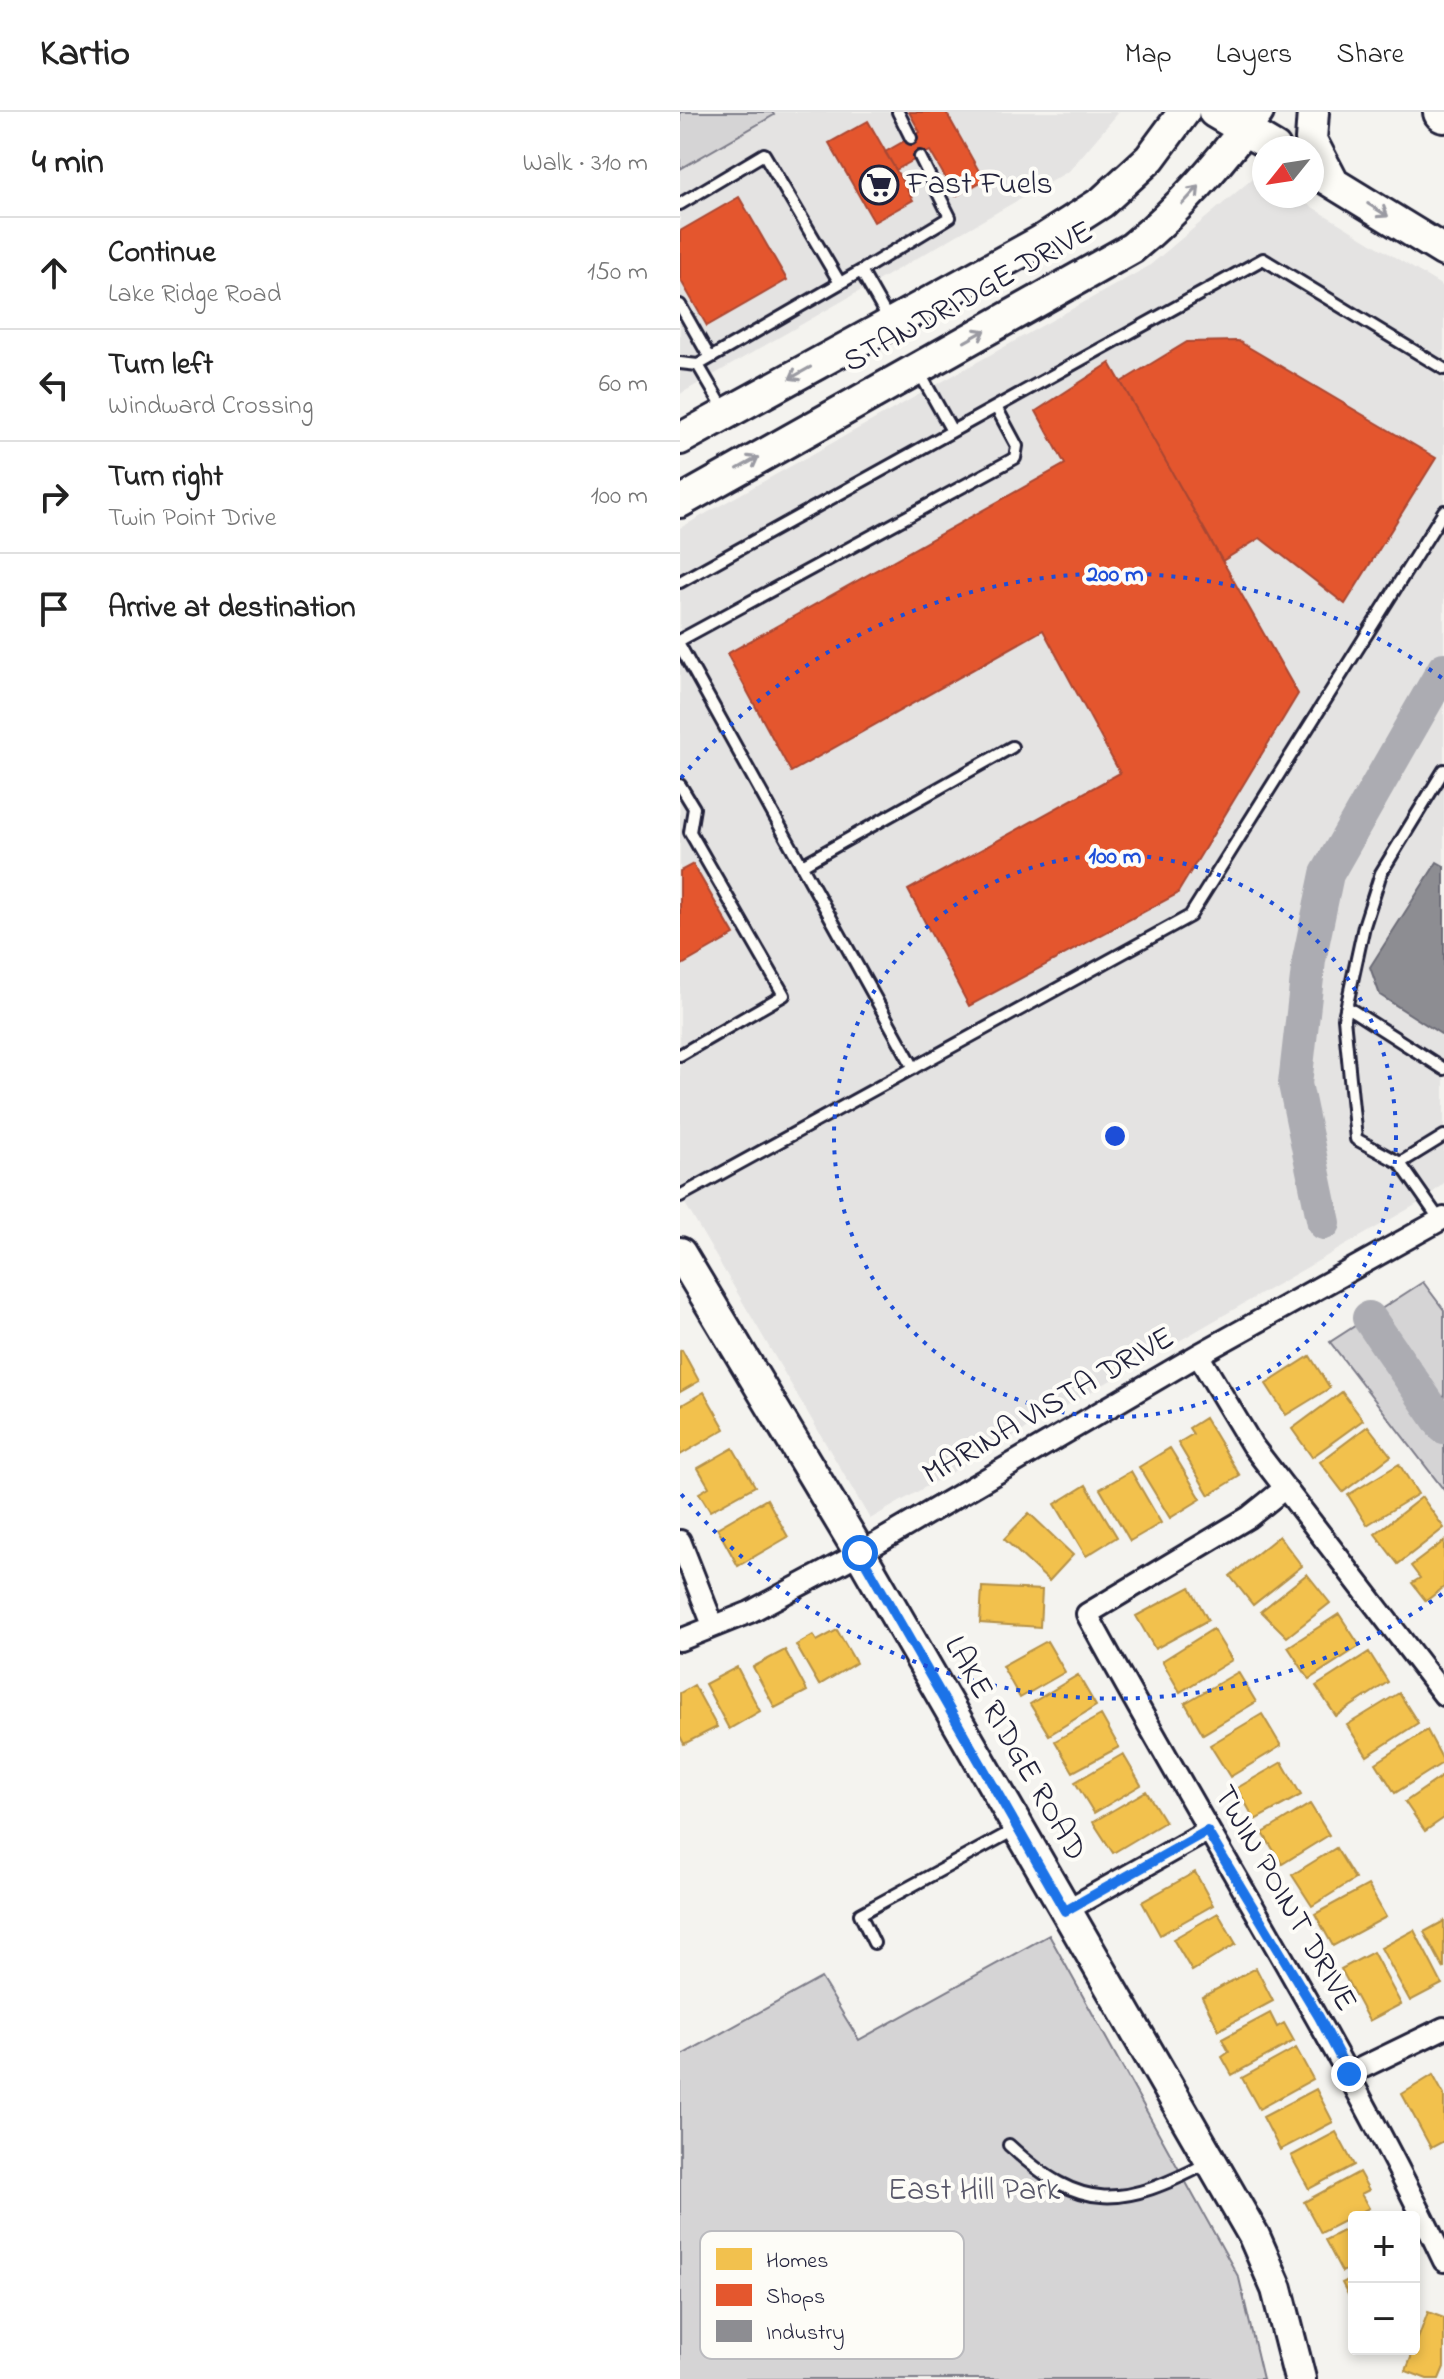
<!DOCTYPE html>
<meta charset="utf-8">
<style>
body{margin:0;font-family:"Indie Flower",sans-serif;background:#f2f2f2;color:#222}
.controls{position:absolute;right:24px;bottom:24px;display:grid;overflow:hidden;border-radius:8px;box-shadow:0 4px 12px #0003}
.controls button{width:72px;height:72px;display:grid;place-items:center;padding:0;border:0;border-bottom:2px solid #e0e0e0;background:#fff;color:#222;font:40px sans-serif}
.compass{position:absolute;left:572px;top:24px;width:72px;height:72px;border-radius:50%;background:#fff;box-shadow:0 4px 12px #0003;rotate:240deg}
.stop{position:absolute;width:24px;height:24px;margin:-18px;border:6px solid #1a73e8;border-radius:50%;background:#fff}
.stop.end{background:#1a73e8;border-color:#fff;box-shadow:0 2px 8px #0008}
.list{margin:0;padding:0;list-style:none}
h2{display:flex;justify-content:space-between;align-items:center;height:104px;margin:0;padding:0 32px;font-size:34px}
h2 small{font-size:26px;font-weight:400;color:#767676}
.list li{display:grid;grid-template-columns:52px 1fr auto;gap:24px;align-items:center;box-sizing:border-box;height:112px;padding:0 32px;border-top:2px solid #e0e0e0}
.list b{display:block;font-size:30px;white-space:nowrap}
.list p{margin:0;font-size:26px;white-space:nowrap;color:#767676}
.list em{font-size:26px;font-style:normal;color:#767676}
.icon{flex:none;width:44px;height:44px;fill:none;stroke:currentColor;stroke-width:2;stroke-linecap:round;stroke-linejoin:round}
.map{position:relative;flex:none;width:764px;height:2267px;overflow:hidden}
header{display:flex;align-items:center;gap:48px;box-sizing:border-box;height:112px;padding:0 40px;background:#fff;border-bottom:2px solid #e0e0e0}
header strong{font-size:38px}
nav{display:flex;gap:44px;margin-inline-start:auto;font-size:28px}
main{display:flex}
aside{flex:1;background:#fff}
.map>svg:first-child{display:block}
.built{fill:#e4e3e2}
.green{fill:#d5d4d5;stroke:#7c7b88;stroke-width:2}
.homes{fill:#f2c14e;stroke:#b49148;stroke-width:2}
.shops{fill:#e4572e;stroke:#aa4732;stroke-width:2}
.industry{fill:#8d8d92;stroke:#6d6d78;stroke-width:2}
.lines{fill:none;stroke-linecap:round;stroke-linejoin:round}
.river{stroke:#acacb2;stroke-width:34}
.lane-casing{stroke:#22223b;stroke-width:16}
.street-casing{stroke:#22223b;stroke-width:26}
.secondary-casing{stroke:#22223b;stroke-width:36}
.highway-casing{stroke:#22223b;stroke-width:44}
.lane{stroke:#fdfcf7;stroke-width:10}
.street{stroke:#fdfcf7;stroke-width:20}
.secondary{stroke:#fdfcf7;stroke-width:30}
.highway{stroke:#fdfcf7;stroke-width:38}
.oneway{stroke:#9a9aa2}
.route{stroke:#1a73e8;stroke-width:10}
.ring{fill:none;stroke:#1d4ed8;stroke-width:4;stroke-dasharray:4 8}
.labels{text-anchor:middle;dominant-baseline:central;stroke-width:8;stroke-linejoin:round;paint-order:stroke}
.poi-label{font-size:32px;fill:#22223b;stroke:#fdfcf7;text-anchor:start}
.street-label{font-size:32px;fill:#22223b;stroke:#fdfcf7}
.park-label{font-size:32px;fill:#585769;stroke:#fdfcf7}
.key{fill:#fdfcf7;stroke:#bbbbbf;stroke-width:2}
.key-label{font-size:22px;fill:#22223b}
.centre{fill:#1d4ed8;stroke:#fdfcf7;stroke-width:4}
.ring-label{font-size:24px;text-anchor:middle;font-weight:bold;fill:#1d4ed8;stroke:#fdfcf7;stroke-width:8;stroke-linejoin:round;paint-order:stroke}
</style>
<header>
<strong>Kartio</strong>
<nav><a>Map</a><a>Layers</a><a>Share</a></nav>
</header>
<main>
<aside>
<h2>4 min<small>Walk · 310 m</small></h2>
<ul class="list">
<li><svg class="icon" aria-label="ahead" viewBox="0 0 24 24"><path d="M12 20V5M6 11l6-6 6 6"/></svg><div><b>Continue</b><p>Lake Ridge Road</p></div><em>150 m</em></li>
<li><svg class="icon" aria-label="left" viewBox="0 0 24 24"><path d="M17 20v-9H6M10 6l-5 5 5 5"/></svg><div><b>Turn left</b><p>Windward Crossing</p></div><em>60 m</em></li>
<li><svg class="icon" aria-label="right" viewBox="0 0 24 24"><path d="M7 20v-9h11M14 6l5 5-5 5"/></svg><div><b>Turn right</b><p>Twin Point Drive</p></div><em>100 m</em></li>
<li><svg class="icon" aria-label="arrive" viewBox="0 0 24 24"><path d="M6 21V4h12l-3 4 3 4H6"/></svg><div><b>Arrive at destination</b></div></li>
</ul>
</aside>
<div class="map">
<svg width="764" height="2267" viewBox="0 0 764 2267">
<rect width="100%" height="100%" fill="#f4f3ef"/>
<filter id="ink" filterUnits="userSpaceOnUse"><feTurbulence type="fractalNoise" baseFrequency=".0125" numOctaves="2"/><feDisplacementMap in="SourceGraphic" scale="16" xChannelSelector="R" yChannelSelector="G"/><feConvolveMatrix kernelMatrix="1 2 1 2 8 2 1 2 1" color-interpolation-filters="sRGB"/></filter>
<g filter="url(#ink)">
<path class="built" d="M0,0H439L389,59L0,282Z
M578,62L584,66V84H614L764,175V1071L744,1088L190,1407L0,1083V416L469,154Z"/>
<path class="green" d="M0,0H92L94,3L0,57Z
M743,1170L764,1198V1378L650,1230Z
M369,1823L559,2166L583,2267H0V1944L141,1866L179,1928Z"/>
<path class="homes" d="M2,1238L19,1269L0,1280V1239Z
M630,1244L650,1276L606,1303L586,1272Z
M24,1280L45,1317L0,1343V1294Z
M662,1280L683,1308L632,1345L612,1317Z
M525,1306L560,1364L529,1383L498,1331L513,1322L509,1316Z
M688,1314L711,1344L663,1380L640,1350Z
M53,1336L75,1374L30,1399L19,1381L29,1375L18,1356Z
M490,1336L521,1387L490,1406L459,1355Z
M719,1352L738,1382L687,1413L668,1383Z
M451,1359L481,1411L450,1429L420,1377Z
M406,1373L437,1425L406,1444L375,1392Z
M742,1385L764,1416L718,1452L695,1422Z
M87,1387L108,1425L58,1454L37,1416Z
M349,1401L393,1443L369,1469L324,1427Z
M599,1424L622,1454L573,1493L550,1464Z
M764,1429V1475L746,1489L732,1471L740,1466L731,1454Z
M627,1462L650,1491L607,1525L581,1499Z
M302,1475L362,1478L360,1515L300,1511Z
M510,1475L528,1508L475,1537L456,1504Z
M659,1502L680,1534L629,1567L608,1535Z
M533,1517L552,1548L500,1580L482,1549Z
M157,1518L176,1551L139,1573L116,1533L133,1523L137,1529Z
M367,1529L385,1560L340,1586L322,1554Z
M105,1538L127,1579L95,1596L73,1555Z
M689,1540L708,1570L656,1604L636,1574Z
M57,1555L80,1599L49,1617L25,1572Z
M558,1560L576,1590L523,1622L505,1591Z
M398,1563L416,1594L369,1623L350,1592Z
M14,1573L37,1615L4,1632L0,1624V1581Z
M719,1581L738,1611L687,1644L667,1613Z
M582,1602L601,1634L550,1665L530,1633Z
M421,1603L439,1635L393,1660L375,1629Z
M747,1618L764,1650L715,1681L696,1651Z
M443,1642L461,1673L414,1701L395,1670Z
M602,1650L621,1683L575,1708L557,1676Z
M764,1663V1706L745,1719L725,1690Z
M466,1679L485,1710L433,1741L413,1710Z
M630,1692L649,1723L602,1752L583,1721Z
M656,1736L675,1767L632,1794L612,1763Z
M515,1760L533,1793L480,1823L462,1790Z
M688,1773L706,1805L653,1834L635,1802Z
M538,1801L556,1832L512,1859L493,1827Z
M764,1809V1857L744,1820Z
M734,1818L762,1872L730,1889L701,1836Z
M693,1840L721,1892L689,1909L661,1857Z
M576,1856L593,1889L539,1918L522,1885Z
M590,1901L597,1915L604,1911L614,1929L552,1963L542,1945L549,1940L542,1927Z
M616,1936L633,1967L579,1997L562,1966Z
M753,1963L764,1983V2029L751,2036L722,1982Z
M636,1977L653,2010L600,2038L583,2005Z
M656,2020L674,2053L629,2077L611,2044Z
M679,2060L689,2078L681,2082L689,2096L641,2121L624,2090Z
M674,2113V2154L662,2160L645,2128Z
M674,2165V2194L662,2171Z
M748,2200L764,2206V2255L759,2267H747L726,2259Z"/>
<path class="shops" d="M229,0H266L304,68L276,84L250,39L216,58L205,40L240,20Z
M188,9L233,88L194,110L149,31Z
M59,85L107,168L27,214L0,167V119Z
M558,229L756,346L665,492L580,426L542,449L441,270L507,230Z
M430,251L618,582L497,782L289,894L228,778L440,661L363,518L111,660L47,542L385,352L356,299Z
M13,752L54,823L0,854V759Z"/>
<path class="industry" d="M757,750L764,754V924L700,883L690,855Z"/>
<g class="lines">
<path class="river" d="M644,1111L615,972L629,848L647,762L764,557
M689,1206L764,1315"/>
<g class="lane-casing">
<path id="lane" d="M218,0L231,26
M0,92L84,42L160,171
M0,193L30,246
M210,210L181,159L270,105L240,45
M0,251L18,253
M238,258L272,319
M45,299L18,253L181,159
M0,470L583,147L764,257
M0,528L335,346L337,334L316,295
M0,534L234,956
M0,673L14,696L10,720L104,883L0,943
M122,753L332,635
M667,895L764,957
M720,1051L676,1027L664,906L684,814L701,761L764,658
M0,1084L510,804L764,399
M762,1111L720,1051L764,1024
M194,1831L180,1802L336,1717
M329,2033C403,2102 442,2095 528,2051"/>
</g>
<g class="street-casing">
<path id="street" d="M518,1243L572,1333L764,1583
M605,1376L569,1405L407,1502C524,1719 658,1926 764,2149
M0,1429L33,1513
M0,1528L70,1500L180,1441L518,1243L764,1106
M385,1799L527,1719
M669,1962L764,1916"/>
</g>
<g class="secondary-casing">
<path id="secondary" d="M534,0L595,36
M633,0L631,28L653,70
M632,58L764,139
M0,327L361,129L422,90L470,46L504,0
M0,390L452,136C502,95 539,51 578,0
M0,1141L180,1441L574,2124L597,2177L620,2267"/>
</g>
<g class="highway-casing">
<path id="highway" d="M763,0L764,1"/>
</g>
<use href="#lane" class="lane"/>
<use href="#street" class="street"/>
<use href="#secondary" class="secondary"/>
<use href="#highway" class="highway"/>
</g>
<defs><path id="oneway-shaft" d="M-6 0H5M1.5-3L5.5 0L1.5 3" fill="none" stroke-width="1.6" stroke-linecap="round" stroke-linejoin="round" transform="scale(2)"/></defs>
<g class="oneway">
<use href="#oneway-shaft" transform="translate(511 83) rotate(-47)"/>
<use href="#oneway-shaft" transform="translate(698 98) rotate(32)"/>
<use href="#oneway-shaft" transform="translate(295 224) rotate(-29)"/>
<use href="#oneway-shaft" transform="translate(120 261) rotate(151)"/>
<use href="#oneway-shaft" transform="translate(68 351) rotate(-29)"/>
</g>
</g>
<g class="lines" filter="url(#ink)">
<path class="route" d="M180,1441L385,1799L527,1719L639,1905L669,1962"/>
</g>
<g class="ring">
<circle cx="435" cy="1024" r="281"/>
<path d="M762 1482A563 563 0 0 1 1 1382M1 666A563 563 0 0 1 762 566"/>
</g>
<defs>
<g id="supermarket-ring" transform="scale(2)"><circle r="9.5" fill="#fdfcf7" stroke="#22223b" stroke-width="1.5"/><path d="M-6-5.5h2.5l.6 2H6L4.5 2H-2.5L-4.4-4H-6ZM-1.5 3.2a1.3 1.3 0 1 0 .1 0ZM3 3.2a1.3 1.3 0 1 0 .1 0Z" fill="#22223b"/></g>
</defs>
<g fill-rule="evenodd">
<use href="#supermarket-ring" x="199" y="73"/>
</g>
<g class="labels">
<g class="poi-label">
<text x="227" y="73">Fast Fuels</text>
</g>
<g class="street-label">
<text transform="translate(289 186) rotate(-29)">STANDRIDGE DRIVE</text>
<text transform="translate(369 1295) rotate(-30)">MARINA VISTA DRIVE</text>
<text transform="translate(334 1637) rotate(60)">LAKE RIDGE ROAD</text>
<text transform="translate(604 1787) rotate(60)">TWIN POINT DRIVE</text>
</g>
<g class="park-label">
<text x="294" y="2079">East Hill Park</text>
</g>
</g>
<rect x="20" y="2119" width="264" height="128" rx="12" class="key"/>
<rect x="36" y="2136" width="36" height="22" fill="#f2c14e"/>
<rect x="36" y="2172" width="36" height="22" fill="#e4572e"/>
<rect x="36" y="2208" width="36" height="22" fill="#8d8d92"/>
<g class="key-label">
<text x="86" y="2155">Homes</text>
<text x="86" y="2191">Shops</text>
<text x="86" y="2227">Industry</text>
</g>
<circle cx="435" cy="1024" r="12" class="centre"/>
<g class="ring-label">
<text x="435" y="469">200 m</text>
<text x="435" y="751">100 m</text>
</g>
</svg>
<div class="controls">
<button>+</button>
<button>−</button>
</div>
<svg class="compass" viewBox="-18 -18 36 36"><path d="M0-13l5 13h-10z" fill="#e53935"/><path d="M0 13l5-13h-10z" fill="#767676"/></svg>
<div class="stop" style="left:180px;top:1441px"></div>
<div class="stop end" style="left:669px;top:1962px"></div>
</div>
</main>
